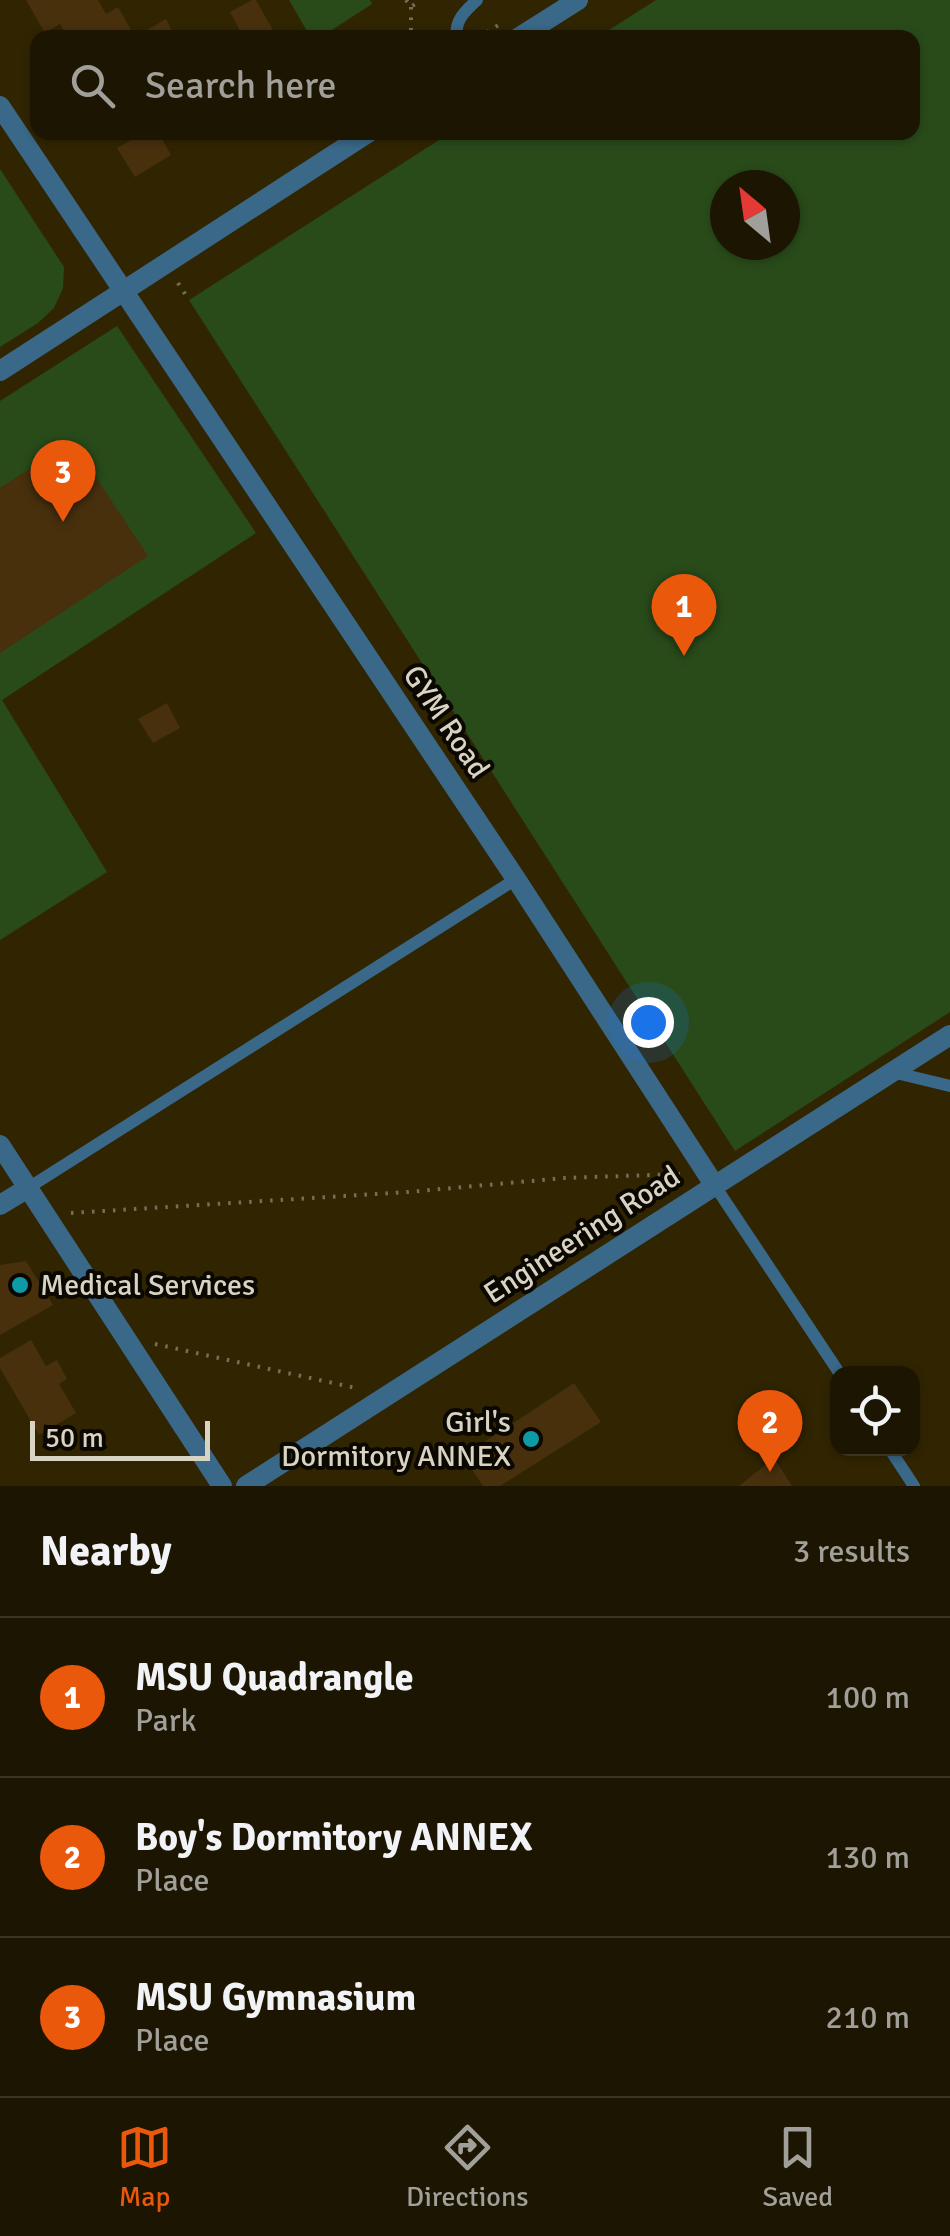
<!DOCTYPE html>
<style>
body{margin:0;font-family:Signika,sans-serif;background:#251e0c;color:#f1f3f6}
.controls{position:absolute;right:30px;bottom:30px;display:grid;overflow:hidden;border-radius:20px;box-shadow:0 2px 8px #0004}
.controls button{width:90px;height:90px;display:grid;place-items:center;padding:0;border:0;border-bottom:2px solid #3a3424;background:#1c1502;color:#f1f3f6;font:50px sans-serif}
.compass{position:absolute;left:710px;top:170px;width:90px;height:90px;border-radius:50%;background:#1c1502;box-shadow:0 2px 8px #0004;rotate:331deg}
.scale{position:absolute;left:30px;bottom:25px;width:180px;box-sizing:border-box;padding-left:10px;border:5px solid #d9d3c3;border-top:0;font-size:28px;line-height:35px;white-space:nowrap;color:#d9d3c3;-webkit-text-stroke:8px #0b0701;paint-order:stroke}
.you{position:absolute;left:648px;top:1022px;width:35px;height:35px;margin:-25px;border:8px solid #fff;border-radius:50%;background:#1a73e8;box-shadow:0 0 0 15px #1a73e833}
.badge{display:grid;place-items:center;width:65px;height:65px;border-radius:50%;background:#ea580c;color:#fff;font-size:32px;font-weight:700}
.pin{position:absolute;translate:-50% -82px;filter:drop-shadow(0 2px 5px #0008)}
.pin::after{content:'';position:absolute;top:52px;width:35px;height:30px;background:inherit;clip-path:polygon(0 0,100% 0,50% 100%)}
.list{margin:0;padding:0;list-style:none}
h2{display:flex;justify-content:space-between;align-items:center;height:130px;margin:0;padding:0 40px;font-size:42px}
h2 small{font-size:32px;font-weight:400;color:#a09f99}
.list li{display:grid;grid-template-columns:65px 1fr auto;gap:30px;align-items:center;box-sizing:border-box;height:160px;padding:0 40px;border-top:2px solid #3a3424}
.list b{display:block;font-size:38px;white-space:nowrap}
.list p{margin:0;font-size:32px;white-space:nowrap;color:#a09f99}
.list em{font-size:32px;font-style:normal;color:#a09f99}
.icon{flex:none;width:55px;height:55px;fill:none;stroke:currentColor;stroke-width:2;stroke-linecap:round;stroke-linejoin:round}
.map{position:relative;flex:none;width:950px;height:1486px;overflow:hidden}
.search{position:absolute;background:#1c1502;box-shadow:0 2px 8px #0004;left:30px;right:30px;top:30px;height:110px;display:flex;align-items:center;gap:25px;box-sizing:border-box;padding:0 35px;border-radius:20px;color:#a09f99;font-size:38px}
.sheet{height:610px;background:#1c1502}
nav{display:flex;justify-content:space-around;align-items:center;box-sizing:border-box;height:140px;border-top:2px solid #3a3424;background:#1c1502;font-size:28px;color:#a09f99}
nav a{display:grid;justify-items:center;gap:5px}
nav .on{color:#ea580c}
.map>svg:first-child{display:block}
.built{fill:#312501;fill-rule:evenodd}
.green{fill:#294b1a;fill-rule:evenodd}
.building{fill:#48300d}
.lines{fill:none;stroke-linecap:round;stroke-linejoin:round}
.path{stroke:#776e59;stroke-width:4;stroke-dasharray:2.5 8;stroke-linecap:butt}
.service{stroke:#3a6888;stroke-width:12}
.minor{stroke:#3a6888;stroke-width:20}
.culture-dot{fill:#0f9aa8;stroke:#0b0701;stroke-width:4}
.labels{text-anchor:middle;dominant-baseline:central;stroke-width:8;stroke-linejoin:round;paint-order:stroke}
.street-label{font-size:30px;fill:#d9d3c3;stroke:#0b0701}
.poi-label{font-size:30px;fill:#d9d3c3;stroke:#0b0701;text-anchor:start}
</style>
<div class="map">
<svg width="950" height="1486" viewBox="0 0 950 1486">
<rect width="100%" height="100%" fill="#261c02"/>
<path class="built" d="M0,0H950V1486H0ZM38,38H912V132H38ZM725,185H785V245H725ZM838,1374H912V1448H838Z"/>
<path class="green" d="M289,0H370L372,4L321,37L311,38Z
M656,0H950V1012L735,1151L189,300L450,133L912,132V38L598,37ZM725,185H785V245H725Z
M0,169L64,267L63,288L54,308L38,323L0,347Z
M117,326L256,533L2,700L107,872L0,940V401Z"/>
<path class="building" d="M26,0H98L106,14L118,7L133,33L137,31L140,34L166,19L176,38H68L60,24L45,33Z
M252,0H256L274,32L265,38H244L230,12Z
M129,132H158L171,155L135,177L117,148L133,139Z
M72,441L148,556L0,653V488Z
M167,703L180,728L153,743L138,719Z
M26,1261L53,1305L0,1335V1265Z
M31,1340L46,1366L57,1360L67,1379L59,1384L76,1413L39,1435L0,1368V1358Z
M574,1383L601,1422L500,1486H483L463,1456Z
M774,1458L792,1486H739Z"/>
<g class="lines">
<path class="path" d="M406,0L411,7L421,0
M411,7V38
M478,38L500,24
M178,283L189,300
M71,1213L408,1192L564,1178L680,1174
M155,1344L356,1388"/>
<path class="service" d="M457,38C454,21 465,11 477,0
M892,1072L950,1086
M715,1186L840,1374
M28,1188L516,879
M889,1448L914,1486"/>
<path class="minor" d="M518,38L578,0
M0,106L516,879L715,1186
M0,371L369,132
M0,1145L222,1486
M0,1205L28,1188
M246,1486L950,1035"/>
</g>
<g class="culture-dot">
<circle cx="20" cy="1285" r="10"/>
<circle cx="531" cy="1439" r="10"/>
</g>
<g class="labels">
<g class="street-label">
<text transform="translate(446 722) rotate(56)">GYM Road</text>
<text transform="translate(582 1235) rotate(-33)">Engineering Road</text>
</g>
<g class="poi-label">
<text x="40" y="1285">Medical Services</text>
<text x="511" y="1422" text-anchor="end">Girl's<tspan x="511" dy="34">Dormitory ANNEX</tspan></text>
</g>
</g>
</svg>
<div class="controls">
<button><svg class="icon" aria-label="locate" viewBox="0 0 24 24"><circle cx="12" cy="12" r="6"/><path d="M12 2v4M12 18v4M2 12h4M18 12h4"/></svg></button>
</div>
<svg class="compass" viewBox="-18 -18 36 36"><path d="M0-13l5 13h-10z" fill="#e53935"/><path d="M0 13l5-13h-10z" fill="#a09f99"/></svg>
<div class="scale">50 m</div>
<div class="you"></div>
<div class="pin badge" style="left:684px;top:656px">1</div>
<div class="pin badge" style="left:770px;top:1472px">2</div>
<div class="pin badge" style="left:63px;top:522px">3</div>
<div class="search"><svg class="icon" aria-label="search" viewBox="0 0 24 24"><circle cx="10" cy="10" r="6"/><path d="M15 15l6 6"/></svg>Search here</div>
</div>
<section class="sheet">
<h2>Nearby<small>3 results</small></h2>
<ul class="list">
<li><span class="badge">1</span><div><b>MSU Quadrangle</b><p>Park</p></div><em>100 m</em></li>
<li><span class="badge">2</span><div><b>Boy's Dormitory ANNEX</b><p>Place</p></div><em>130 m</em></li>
<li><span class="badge">3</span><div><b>MSU Gymnasium</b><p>Place</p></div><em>210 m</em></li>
</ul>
</section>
<nav>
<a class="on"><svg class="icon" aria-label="map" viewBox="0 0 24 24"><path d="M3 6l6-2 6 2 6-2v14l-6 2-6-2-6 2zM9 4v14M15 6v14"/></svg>Map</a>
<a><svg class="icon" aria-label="directions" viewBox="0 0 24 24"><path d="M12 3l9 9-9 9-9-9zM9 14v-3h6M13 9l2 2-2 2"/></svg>Directions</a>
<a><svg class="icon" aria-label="saved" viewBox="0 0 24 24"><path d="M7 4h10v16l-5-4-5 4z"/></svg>Saved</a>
</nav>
